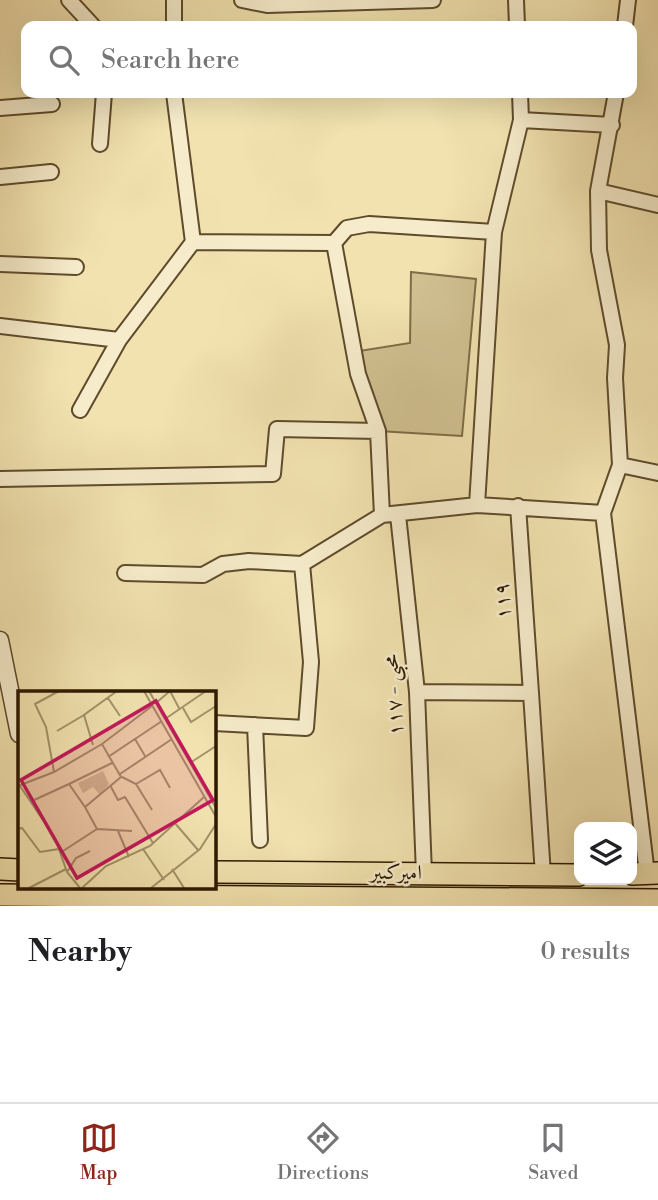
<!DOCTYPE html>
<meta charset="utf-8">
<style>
body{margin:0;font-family:"Libre Bodoni",Amiri,serif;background:#f6f6f6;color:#202124}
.controls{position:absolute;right:21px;bottom:21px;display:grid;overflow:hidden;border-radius:14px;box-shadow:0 7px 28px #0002}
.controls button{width:63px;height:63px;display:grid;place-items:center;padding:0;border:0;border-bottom:2px solid #e0e0e0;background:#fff;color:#202124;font:35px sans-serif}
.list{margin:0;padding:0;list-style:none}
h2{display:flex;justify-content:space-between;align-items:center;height:91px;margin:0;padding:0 28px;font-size:30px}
h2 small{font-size:23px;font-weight:400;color:#757577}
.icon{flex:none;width:38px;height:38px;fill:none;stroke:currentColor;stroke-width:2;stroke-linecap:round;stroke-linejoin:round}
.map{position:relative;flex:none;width:658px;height:906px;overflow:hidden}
.search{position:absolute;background:#fff;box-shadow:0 7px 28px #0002;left:21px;right:21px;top:21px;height:77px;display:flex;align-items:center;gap:18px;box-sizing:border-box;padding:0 24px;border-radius:14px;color:#757577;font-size:26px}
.sheet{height:196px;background:#fff}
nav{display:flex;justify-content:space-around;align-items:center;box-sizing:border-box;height:98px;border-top:2px solid #e0e0e0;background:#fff;font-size:19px;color:#757577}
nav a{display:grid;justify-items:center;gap:4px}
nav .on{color:#8f2418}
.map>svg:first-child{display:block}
.green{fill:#d0c091;stroke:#7f6c48;stroke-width:2}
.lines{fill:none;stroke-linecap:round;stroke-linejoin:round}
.minor-casing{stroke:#5f4b2c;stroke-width:18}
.tertiary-casing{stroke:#5f4b2c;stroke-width:19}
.primary-casing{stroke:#2e1900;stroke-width:24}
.minor{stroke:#f6eccb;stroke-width:14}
.tertiary{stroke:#f6eccb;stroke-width:16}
.primary{stroke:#f1e2af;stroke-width:21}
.labels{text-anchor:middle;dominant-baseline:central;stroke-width:5;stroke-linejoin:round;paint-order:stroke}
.street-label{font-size:21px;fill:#2e1900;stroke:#f6eccb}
.inset-road{fill:none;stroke:#a39269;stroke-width:2}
.view{fill:#c2185b;fill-opacity:0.15;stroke:#c2185b;stroke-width:3.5}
.inset-edge{fill:none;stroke:#2e1900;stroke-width:3.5}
</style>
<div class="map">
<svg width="658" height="906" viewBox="0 0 658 906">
<rect width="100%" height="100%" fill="#f1e2af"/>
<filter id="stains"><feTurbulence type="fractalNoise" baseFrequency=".00286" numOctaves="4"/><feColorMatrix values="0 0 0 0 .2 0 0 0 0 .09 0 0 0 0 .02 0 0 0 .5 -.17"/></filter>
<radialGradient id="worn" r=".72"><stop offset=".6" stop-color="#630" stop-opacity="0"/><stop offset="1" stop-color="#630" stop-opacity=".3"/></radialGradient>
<path class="green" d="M411,272L476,279L462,436L378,431L353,352L410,343Z"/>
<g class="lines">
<g class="minor-casing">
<path id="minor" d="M69,0L93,26
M242,0L267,5L433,0
M516,0L517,26
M174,26V0
M625,26L628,0
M0,108L52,104
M521,120L612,125
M100,144L104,93
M0,177L51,172
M598,191L658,205
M494,232L521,120L520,93
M193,242L334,243
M0,264L76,267
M0,326L119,340
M80,410L119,340L193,242L174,93
M620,465L658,473
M0,479L273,474L277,429L378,431
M477,505L494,232L369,224L347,228L334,243L358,374L378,431L382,515L477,505L603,513L620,465L615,378L617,345L599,250L598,191L616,93
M603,513L647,874
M398,515L417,692L424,874
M125,573L203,575L223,564L249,561L302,564L382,515
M417,692L531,693L518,506
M531,693L543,875
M214,723L306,728L311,662L302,564
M255,725L260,840"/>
</g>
<g class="tertiary-casing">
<path id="tertiary" d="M0,640L19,734"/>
</g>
<g class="primary-casing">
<path id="primary" d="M0,869L19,870
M214,872L579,875
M632,874L658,873
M0,895L658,900"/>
</g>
<use href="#minor" class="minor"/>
<use href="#tertiary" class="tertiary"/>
<use href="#primary" class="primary"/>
</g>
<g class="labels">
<g class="street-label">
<text transform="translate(503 601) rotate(-94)">۱۱۹</text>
<text transform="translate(394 695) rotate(-94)">محبی - ۱۱۷</text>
<text transform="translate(396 873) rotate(1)">امیرکبیر</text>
</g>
</g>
<g transform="translate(18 691)">
<rect width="198" height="198" fill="#f1e2af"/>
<path d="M85,80L91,93L82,104L75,96L65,102L60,92Z" fill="#d0c091"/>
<path class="inset-road" d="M126,0L198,126M131,0L198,117M90,7L102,25M138,12L152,0L162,19M165,17L173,31L198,15M147,28L188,0M39,40L66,24M117,48L144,30M84,53L134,15M75,54L66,24L99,0M90,66L117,48L127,65M172,72L198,55M36,81L28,36L17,13L41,0M102,83L154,48M104,86L118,93L134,119M118,93L142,79L152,97M92,94L100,109L107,106L135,152M0,95L36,81L84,53L103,86L67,116L51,93L94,72M2,95L37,147L49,181L62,197M14,110L51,93M67,116L79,138M156,131L180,159M0,138L4,137L22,161L41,158M100,140L111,166M125,158L146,189M42,162L79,138L114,140M154,178L166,197M49,181L58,167L72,160M11,197L48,178M64,197L88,175L132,155L186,106M133,197L182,158L198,133"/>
<path class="view" d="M138,10L195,109L59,187L3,89Z"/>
<rect width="198" height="198" class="inset-edge"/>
</g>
<rect width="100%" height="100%" filter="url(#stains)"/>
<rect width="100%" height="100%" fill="url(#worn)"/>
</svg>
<div class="controls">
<button><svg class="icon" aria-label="layers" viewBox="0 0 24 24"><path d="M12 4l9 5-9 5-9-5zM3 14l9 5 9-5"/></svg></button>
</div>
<div class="search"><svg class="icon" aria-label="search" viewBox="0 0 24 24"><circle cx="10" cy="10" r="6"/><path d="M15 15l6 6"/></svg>Search here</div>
</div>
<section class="sheet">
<h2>Nearby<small>0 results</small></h2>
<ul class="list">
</ul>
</section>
<nav>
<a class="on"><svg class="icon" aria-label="map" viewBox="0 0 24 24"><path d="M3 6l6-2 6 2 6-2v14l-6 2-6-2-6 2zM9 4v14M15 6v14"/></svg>Map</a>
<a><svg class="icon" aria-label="directions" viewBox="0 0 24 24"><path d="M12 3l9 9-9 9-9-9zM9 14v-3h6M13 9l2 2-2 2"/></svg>Directions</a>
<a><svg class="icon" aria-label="saved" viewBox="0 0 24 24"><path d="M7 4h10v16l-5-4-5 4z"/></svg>Saved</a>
</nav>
